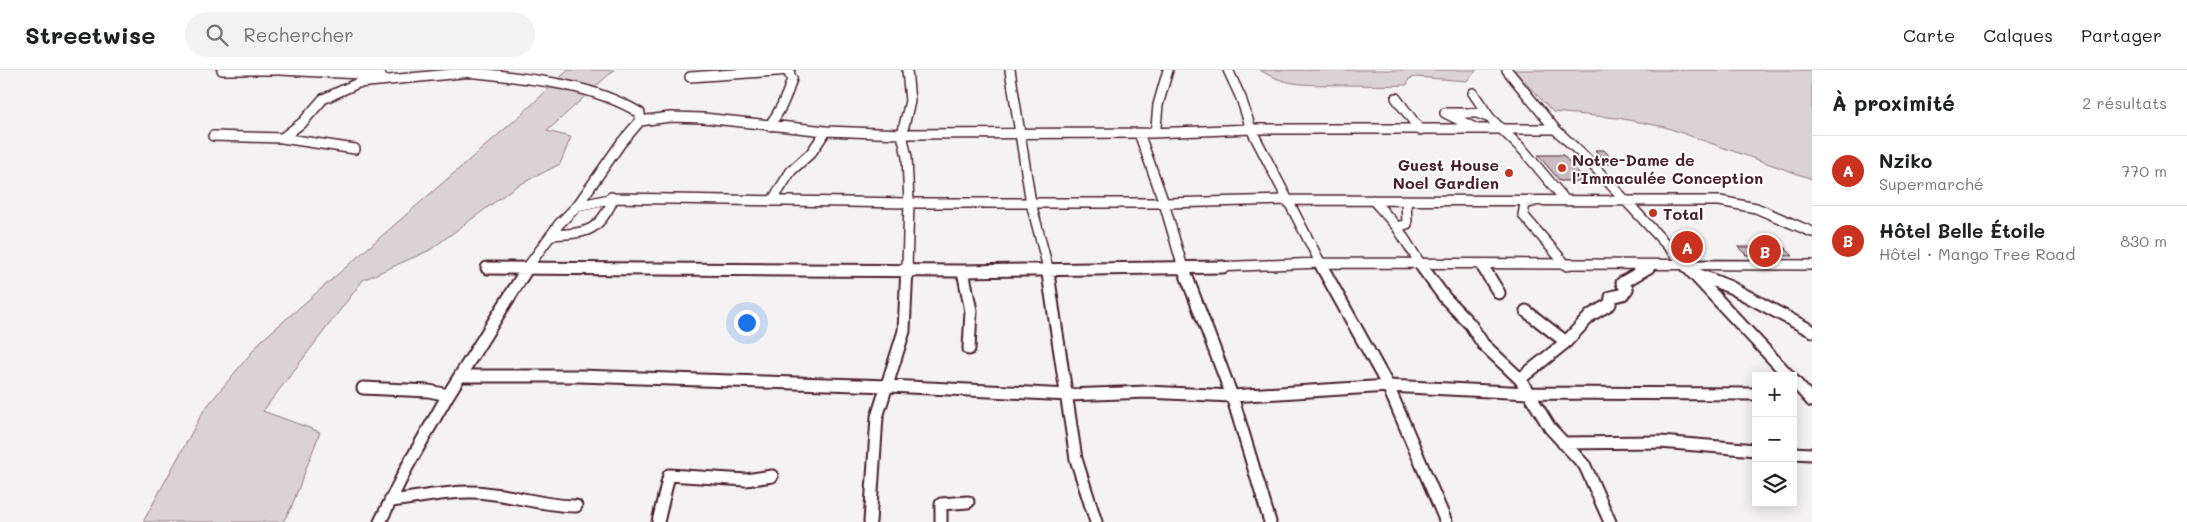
<!DOCTYPE html>
<html lang="fr">
<meta charset="utf-8">
<style>
body{margin:0;font-family:Mali,sans-serif;background:#f2f2f2;color:#202124}
.controls{position:absolute;right:15px;bottom:15px;display:grid;overflow:hidden;border-radius:0px;box-shadow:0 2px 12px #0003}
.controls button{width:45px;height:45px;display:grid;place-items:center;padding:0;border:0;border-bottom:1px solid #e0e0e0;background:#fff;color:#202124;font:25px sans-serif}
.you{position:absolute;left:746px;top:252px;width:18px;height:18px;margin:-12px;border:4px solid #fff;border-radius:50%;background:#1a73e8;box-shadow:0 0 0 8px #1a73e833}
.badge{display:grid;place-items:center;width:32px;height:32px;border-radius:50%;background:#c8321e;color:#fff;font-size:16px;font-weight:700}
.pin{position:absolute;translate:-50% -50%;border:2px solid #fff;box-shadow:0 1px 5px #0006}
.list{margin:0;padding:0;list-style:none}
h2{display:flex;justify-content:space-between;align-items:center;height:65px;margin:0;padding:0 20px;font-size:21px}
h2 small{font-size:16px;font-weight:400;color:#757577}
.list li{display:grid;grid-template-columns:32px 1fr auto;gap:15px;align-items:center;box-sizing:border-box;height:70px;padding:0 20px;border-top:1px solid #e0e0e0}
.list b{display:block;font-size:19px;white-space:nowrap}
.list p{margin:0;font-size:16px;white-space:nowrap;color:#757577}
.list em{font-size:16px;font-style:normal;color:#757577}
.icon{flex:none;width:28px;height:28px;fill:none;stroke:currentColor;stroke-width:2;stroke-linecap:round;stroke-linejoin:round}
.map{position:relative;flex:none;width:1812px;height:452px;overflow:hidden}
header{display:flex;align-items:center;gap:30px;box-sizing:border-box;height:70px;padding:0 25px;background:#fff;border-bottom:1px solid #e0e0e0}
header strong{font-size:24px}
nav{display:flex;gap:28px;margin-inline-start:auto;font-size:18px}
.search{width:350px;height:45px;background:#f2f2f2;display:flex;align-items:center;gap:12px;box-sizing:border-box;padding:0 18px;border-radius:28px;color:#757577;font-size:19px}
main{display:flex}
aside{flex:1;background:#fff}
.map>svg:first-child{display:block}
.green{fill:#dbd2d5;stroke:#927880}
.building{fill:#cabdc1;stroke:#4a1f2b}
.lines{fill:none;stroke-linecap:round;stroke-linejoin:round}
.minor-far1-casing{stroke:#4a1f2b;stroke-width:12}
.minor-casing{stroke:#4a1f2b;stroke-width:15}
.minor-far1{stroke:#fff;stroke-width:9}
.minor{stroke:#fff;stroke-width:11}
.poi-dot{fill:#c8321e;stroke:#fff;stroke-width:2}
.labels{text-anchor:middle;dominant-baseline:central;stroke-width:4;stroke-linejoin:round;paint-order:stroke}
.poi-label{font-size:16px;font-weight:bold;fill:#4a1f2b;stroke:#fff;text-anchor:start}
</style>
<header>
<strong>Streetwise</strong>
<div class="search"><svg class="icon" aria-label="search" viewBox="0 0 24 24"><circle cx="10" cy="10" r="6"/><path d="M15 15l6 6"/></svg>Rechercher</div>
<nav><a>Carte</a><a>Calques</a><a>Partager</a></nav>
</header>
<main>
<div class="map">
<svg width="1812" height="452" viewBox="0 0 1812 452">
<rect width="100%" height="100%" fill="#f4f2f2"/>
<filter id="ink" filterUnits="userSpaceOnUse"><feTurbulence type="fractalNoise" baseFrequency=".02" numOctaves="2"/><feDisplacementMap in="SourceGraphic" scale="10" xChannelSelector="R" yChannelSelector="G"/><feConvolveMatrix kernelMatrix="1 2 1 2 8 2 1 2 1" color-interpolation-filters="sRGB"/></filter>
<g filter="url(#ink)">
<path class="green" d="M568,0H614L547,61L571,67L560,94L515,117L430,180L363,210L263,341L320,362L291,438L283,452H143L204,340L261,271L522,44Z
M1260,0H1476V1L1467,11L1416,7L1409,9L1407,15C1385,16 1363,15 1342,15C1311,14 1288,18 1260,0Z
M1514,0H1812V109L1665,57L1618,48L1553,42Z"/>
<path class="building" d="M1595,80H1604L1617,94H1607Z
M1538,85H1563L1586,111H1560Z
M1738,177H1784L1793,186L1746,185Z"/>
<g class="lines">
<g class="minor-far1-casing">
<path id="minor-far1" d="M222,0H277
M280,0L381,5
M907,0L910,31L902,64L907,87L909,133L907,198
M1010,0L1031,133L1048,198
M1228,0L1241,28L1251,59L1323,198
M1507,0L1555,59L1588,90L1688,198
M466,2C524,8 589,12 640,43V51
M690,7L790,0
M1473,23L1490,48L1524,81L1565,130
M1396,28L1420,60
M769,56C780,42 787,26 792,9L787,0
M1475,58L1445,43H1477L1490,48
M1139,63L1164,133L1183,198
M1152,63L1156,57L1158,35L1168,0
M213,66L282,68L355,79
M282,68L303,52L323,29L358,13L472,2
M1373,130L1397,157L1423,198
M772,131L791,101L811,83L826,61
M1536,131L1525,134L1523,145L1567,196
M577,136L614,128L909,133H1164L1289,130L1720,131L1756,138L1812,162
M1397,157L1407,154L1406,130
M551,165C587,163 598,163 614,128L611,127
M1482,195L1484,198
M527,198L559,154L577,136L621,73L640,51L670,47L703,48L826,61L902,64L1152,63L1251,59H1555
M1189,198L1320,193L1812,195
M1647,198L1650,196"/>
</g>
<g class="minor-casing">
<path id="minor" d="M1047,197L1076,389L1096,452
M1183,197L1232,326L1270,452
M1322,197L1388,316L1446,452
M1422,197L1445,228L1470,254L1483,274L1520,309
M1483,197L1499,223
M1687,197L1789,306
M487,198L963,201L1223,197
M963,201L971,241L969,279
M1694,203L1730,217L1812,261
M1526,241L1566,272
M461,306H579L889,316L1068,325L1147,322L1232,326L1388,316L1529,323L1756,324
M1793,310L1812,331
M363,318L429,321L448,325
M1563,373L1660,372L1756,380
M1793,383L1812,384
M390,431C416,428 444,422 470,422C506,422 540,436 576,436
M380,452L407,397L448,325L528,197
M658,452L669,405L746,410L772,406
M870,452L877,347L904,261L907,197
M941,452V434L968,432
M1610,452L1585,396L1550,358L1520,309L1566,272L1591,245L1610,234L1611,227L1623,224L1627,219L1622,213L1649,197"/>
</g>
<use href="#minor-far1" class="minor-far1"/>
<use href="#minor" class="minor"/>
</g>
</g>
<g class="poi-dot">
<circle cx="1562" cy="98" r="5"/>
<circle cx="1509" cy="103" r="5"/>
<circle cx="1653" cy="143" r="5"/>
</g>
<g class="labels">
<g class="poi-label">
<text x="1572" y="89">Notre-Dame de<tspan x="1572" dy="18">l'Immaculée Conception</tspan></text>
<text x="1499" y="94" text-anchor="end">Guest House<tspan x="1499" dy="18">Noel Gardien</tspan></text>
<text x="1663" y="143">Total</text>
</g>
</g>
</svg>
<div class="controls">
<button>+</button>
<button>−</button>
<button><svg class="icon" aria-label="layers" viewBox="0 0 24 24"><path d="M12 4l9 5-9 5-9-5zM3 14l9 5 9-5"/></svg></button>
</div>
<div class="you"></div>
<div class="pin badge" style="left:1687px;top:177px">A</div>
<div class="pin badge" style="left:1765px;top:181px">B</div>
</div>
<aside>
<h2>À proximité<small>2 résultats</small></h2>
<ul class="list">
<li><span class="badge">A</span><div><b>Nziko</b><p>Supermarché</p></div><em>770 m</em></li>
<li><span class="badge">B</span><div><b>Hôtel Belle Étoile</b><p>Hôtel · Mango Tree Road</p></div><em>830 m</em></li>
</ul>
</aside>
</main>
